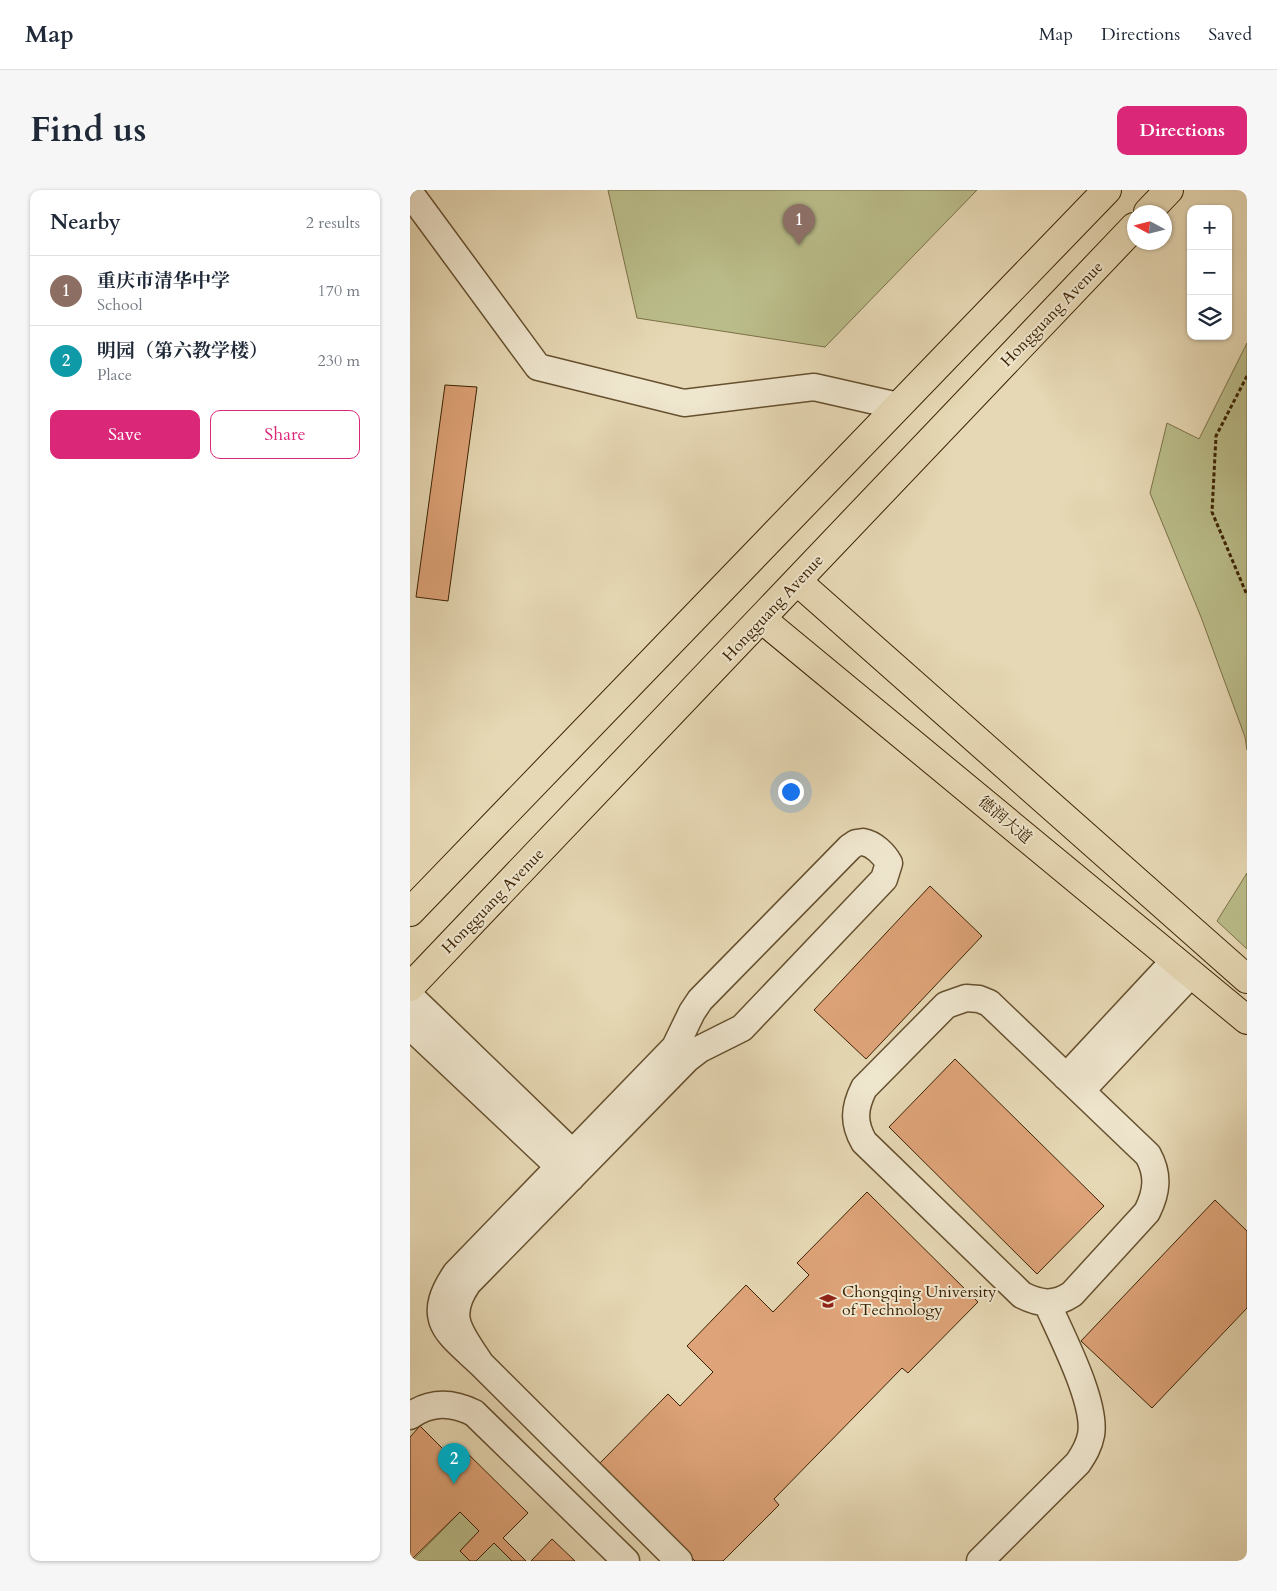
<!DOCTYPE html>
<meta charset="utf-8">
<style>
body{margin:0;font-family:Cardo,"Noto Serif SC",serif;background:#f6f6f7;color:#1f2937}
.controls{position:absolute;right:15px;top:15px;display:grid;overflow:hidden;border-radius:10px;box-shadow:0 1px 4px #0004}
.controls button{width:45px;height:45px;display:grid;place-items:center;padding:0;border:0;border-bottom:1px solid #e0e1e3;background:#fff;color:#1f2937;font:25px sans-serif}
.compass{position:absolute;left:717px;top:15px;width:45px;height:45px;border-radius:50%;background:#fff;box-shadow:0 1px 4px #0004;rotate:277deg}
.you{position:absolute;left:380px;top:601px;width:18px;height:18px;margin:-12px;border:4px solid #fff;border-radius:50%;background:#1a73e8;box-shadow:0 0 0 8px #1a73e833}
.badge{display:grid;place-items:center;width:32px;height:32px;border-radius:50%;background:#db2777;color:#fff;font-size:16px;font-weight:700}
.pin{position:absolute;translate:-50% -41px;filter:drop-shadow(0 1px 2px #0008)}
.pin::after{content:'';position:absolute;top:26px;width:18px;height:15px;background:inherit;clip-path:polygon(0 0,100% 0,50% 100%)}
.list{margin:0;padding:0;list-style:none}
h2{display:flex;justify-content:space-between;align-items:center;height:65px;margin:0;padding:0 20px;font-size:21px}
h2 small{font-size:16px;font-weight:400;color:#747a83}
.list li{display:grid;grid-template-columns:32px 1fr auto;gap:15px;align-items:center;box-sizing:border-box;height:70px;padding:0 20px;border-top:1px solid #e0e1e3}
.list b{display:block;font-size:19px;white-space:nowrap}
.list p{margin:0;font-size:16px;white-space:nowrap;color:#747a83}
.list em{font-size:16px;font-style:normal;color:#747a83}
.actions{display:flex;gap:10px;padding:15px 20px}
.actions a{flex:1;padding:11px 0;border:1px solid #db2777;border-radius:10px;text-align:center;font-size:18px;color:#db2777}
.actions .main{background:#db2777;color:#fff}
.icon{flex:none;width:28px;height:28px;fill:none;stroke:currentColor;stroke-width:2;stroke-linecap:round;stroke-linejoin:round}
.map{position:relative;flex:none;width:837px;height:1371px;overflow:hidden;border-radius:10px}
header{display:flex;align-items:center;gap:30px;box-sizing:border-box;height:70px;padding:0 25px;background:#fff;border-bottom:1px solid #e0e1e3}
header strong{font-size:24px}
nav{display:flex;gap:28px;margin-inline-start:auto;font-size:18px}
.intro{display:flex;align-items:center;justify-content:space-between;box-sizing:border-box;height:120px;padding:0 30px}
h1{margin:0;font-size:35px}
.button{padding:12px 22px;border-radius:10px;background:#db2777;color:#fff;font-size:18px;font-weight:700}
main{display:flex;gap:30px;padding:0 30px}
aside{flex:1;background:#fff;border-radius:10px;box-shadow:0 1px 4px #0004}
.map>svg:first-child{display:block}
.green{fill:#babd8a;stroke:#7b7046}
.building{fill:#dea378;stroke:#3c2203}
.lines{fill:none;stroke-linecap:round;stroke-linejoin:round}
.minor-casing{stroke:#66502f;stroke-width:29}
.major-casing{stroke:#3c2203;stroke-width:30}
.path{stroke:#3c2203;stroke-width:3;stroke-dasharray:4 2.5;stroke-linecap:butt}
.minor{stroke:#efe6ce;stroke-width:26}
.major{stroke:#e6d8b4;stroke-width:28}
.labels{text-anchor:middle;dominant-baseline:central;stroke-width:4;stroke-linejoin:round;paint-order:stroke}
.street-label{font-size:16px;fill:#3c2203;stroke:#efe6ce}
.poi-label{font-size:16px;fill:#3c2203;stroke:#efe6ce;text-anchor:start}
</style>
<header>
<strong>Map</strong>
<nav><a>Map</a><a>Directions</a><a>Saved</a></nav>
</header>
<div class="intro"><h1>Find us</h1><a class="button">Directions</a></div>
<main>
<aside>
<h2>Nearby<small>2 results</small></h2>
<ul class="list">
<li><span class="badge" style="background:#8d6e63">1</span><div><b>重庆市清华中学</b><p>School</p></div><em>170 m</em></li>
<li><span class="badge" style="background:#0f9aa8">2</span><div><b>明园（第六教学楼）</b><p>Place</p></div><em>230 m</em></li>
</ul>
<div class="actions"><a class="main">Save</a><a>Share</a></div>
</aside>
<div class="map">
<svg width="837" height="1371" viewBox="0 0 837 1371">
<rect width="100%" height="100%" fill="#e6d8b4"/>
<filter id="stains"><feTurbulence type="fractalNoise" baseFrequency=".004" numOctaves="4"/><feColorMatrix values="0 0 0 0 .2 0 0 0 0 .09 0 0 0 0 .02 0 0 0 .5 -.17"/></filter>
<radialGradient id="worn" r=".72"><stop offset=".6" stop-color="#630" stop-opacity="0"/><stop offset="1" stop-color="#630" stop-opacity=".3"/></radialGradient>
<path class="green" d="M198,0H567L415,157L227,128Z
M837,153V560L835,547L791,427L740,303L757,233L789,249Z
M837,683V759L807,731Z
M50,1322L69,1341L50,1361L60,1371H2Z
M84,1353L102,1371H66Z"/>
<path class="building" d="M35,195L67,197L38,411L6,407Z
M520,696L572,746L456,869L404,820Z
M545,869L694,1016L627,1084L479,937Z
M457,1002L568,1112L498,1183L492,1178L364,1309L369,1315L313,1371H285L188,1275L258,1204L270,1216L303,1182L277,1156L336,1095L363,1122L399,1085L387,1073Z
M805,1010L837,1041V1118L742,1218L671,1151Z
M10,1236L39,1265L49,1255L118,1323L93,1348L116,1371H102L84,1353L66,1371H60L50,1361L69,1341L50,1322L0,1371V1247Z
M142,1349L165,1371H121Z"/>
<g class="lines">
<g class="minor-casing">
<path id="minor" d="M0,3L128,177L274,213L404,197L488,216
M453,652C464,654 474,664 479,673L474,689L332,838L290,859L277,869L58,1093C34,1128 51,1143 71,1174C37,1142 14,1130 46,1083L265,857L282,822L290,810L440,657L446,653Z
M0,806L174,974
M556,808L569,809L579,813L738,965C749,985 747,1002 737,1022L662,1104C644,1116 630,1114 612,1105L454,952C443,933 444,918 454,898L536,815Z
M0,836L161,988
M656,887L765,770
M671,901L781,784
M71,1174L269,1371
M0,1226C21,1211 42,1212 64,1223L216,1371
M570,1371L668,1273C674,1264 679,1256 681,1245C687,1213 651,1145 637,1113"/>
</g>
<g class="major-casing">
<path id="major" d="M738,22L759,0
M387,391L837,789
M353,430L837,830
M0,722L697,0
M0,797L724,37"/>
</g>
<path class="path" d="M837,186L806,246L802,322L837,405"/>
<use href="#minor" class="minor"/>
<use href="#major" class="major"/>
</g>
<defs>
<g id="university-bare" transform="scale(1.35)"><path d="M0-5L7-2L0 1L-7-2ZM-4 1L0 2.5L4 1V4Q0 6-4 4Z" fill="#8f2418" stroke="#efe6ce" stroke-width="2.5" paint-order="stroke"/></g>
</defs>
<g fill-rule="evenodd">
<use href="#university-bare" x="418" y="1111"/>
</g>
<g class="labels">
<g class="street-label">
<text transform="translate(642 124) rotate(-46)">Hongguang Avenue</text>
<text transform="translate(363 418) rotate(-47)">Hongguang Avenue</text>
<text transform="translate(595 630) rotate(40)">德润大道</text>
<text transform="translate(83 711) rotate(-46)">Hongguang Avenue</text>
</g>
<g class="poi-label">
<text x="432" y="1102">Chongqing University<tspan x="432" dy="18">of Technology</tspan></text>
</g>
</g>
<rect width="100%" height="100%" filter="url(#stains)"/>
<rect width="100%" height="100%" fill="url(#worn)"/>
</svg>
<div class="controls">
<button>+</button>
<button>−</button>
<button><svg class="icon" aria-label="layers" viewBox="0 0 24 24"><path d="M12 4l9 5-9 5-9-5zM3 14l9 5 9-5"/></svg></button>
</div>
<svg class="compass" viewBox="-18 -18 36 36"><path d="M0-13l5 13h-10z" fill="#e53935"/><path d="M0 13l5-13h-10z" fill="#747a83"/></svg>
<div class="you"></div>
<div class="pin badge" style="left:389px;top:55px;background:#8d6e63">1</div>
<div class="pin badge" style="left:44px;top:1294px;background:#0f9aa8">2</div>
</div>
</main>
